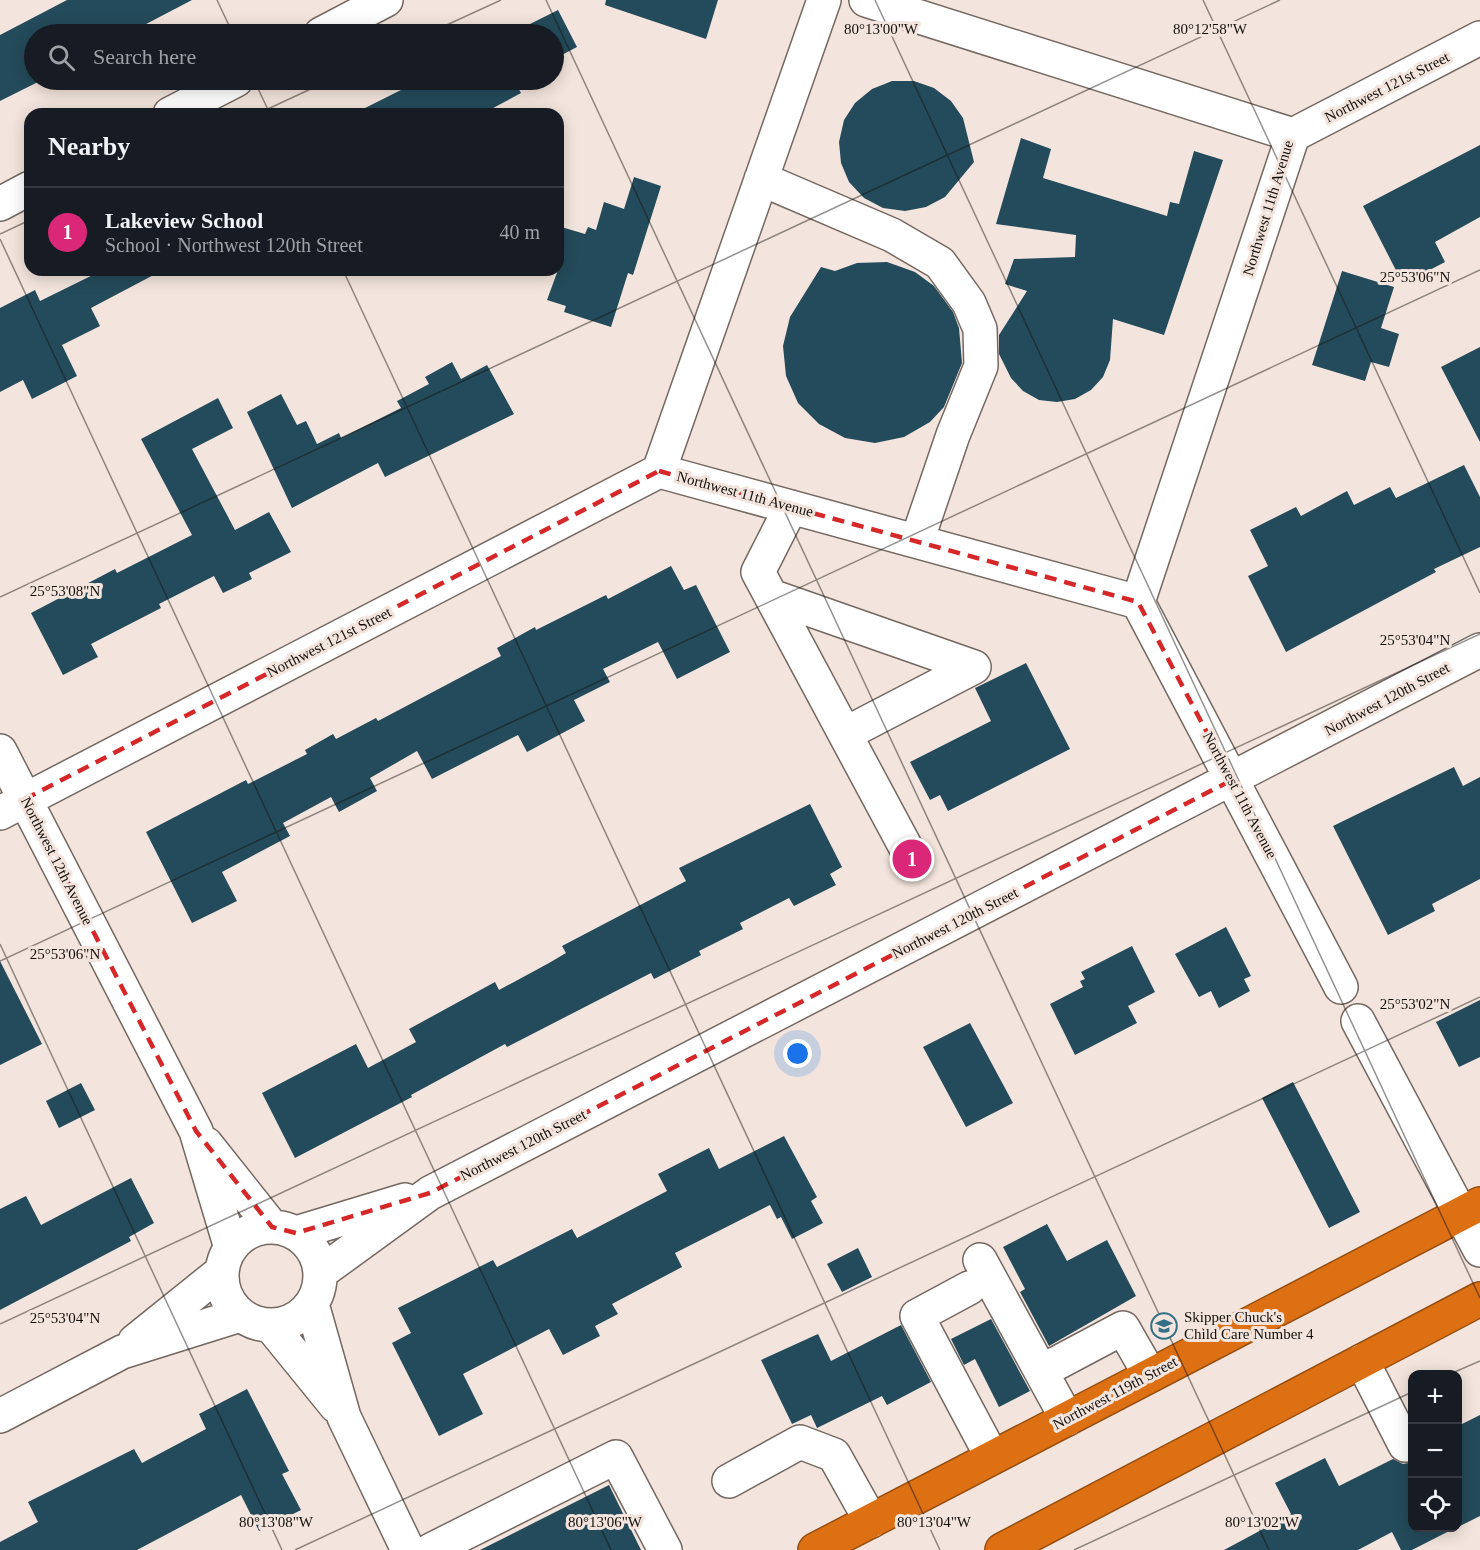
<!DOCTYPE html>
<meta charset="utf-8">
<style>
body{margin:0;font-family:Georgia,serif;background:#20242c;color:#f1f3f6}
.controls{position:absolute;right:18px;bottom:18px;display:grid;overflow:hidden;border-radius:12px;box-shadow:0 3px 15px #0003}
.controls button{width:54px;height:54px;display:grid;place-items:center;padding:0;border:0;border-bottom:2px solid #363941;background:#171b24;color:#f1f3f6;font:30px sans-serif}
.you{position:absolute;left:798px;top:1054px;width:21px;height:21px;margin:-15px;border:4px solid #fff;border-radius:50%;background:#1a73e8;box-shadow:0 0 0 9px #1a73e833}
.badge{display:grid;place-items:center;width:39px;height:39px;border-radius:50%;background:#db2777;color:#fff;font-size:20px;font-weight:700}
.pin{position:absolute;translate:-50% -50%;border:3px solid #fff;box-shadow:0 2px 6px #0006}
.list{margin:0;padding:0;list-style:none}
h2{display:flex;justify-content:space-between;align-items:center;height:78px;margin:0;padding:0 24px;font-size:26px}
h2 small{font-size:20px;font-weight:400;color:#9ea1a6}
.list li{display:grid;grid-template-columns:39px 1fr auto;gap:18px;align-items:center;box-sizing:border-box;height:90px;padding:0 24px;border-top:2px solid #363941}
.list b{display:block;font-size:22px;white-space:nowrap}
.list p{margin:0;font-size:20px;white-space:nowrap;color:#9ea1a6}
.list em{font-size:20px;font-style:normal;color:#9ea1a6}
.icon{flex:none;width:33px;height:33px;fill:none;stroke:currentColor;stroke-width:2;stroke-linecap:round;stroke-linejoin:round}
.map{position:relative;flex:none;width:1480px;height:1550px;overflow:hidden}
.search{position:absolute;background:#171b24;box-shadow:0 3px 15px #0003;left:24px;top:24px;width:540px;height:66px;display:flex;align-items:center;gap:15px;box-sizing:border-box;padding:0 21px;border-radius:33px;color:#9ea1a6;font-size:22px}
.panel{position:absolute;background:#171b24;box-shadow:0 3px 15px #0003;left:24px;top:108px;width:540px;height:168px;border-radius:18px}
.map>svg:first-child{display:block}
.building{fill:#244b5b}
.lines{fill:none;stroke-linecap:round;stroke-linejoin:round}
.minor-casing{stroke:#746861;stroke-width:36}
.highway-casing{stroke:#964e11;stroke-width:36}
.minor{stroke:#fff;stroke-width:33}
.highway{stroke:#dc7013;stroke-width:33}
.marked{fill:none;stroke:#d62828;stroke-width:4.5;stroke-dasharray:12 8;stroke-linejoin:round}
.ticks{fill:none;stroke:#130f0c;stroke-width:1.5;stroke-opacity:0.45}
.labels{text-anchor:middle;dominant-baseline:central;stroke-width:6;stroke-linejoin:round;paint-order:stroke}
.street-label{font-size:15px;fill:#130f0c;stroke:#f3e5dd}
.poi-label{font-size:15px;fill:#130f0c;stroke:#f3e5dd;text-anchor:start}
.ticks-label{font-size:15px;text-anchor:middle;fill:#130f0c;stroke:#f3e5dd;stroke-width:6;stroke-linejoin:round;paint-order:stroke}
</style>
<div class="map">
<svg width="1480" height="1550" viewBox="0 0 1480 1550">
<rect width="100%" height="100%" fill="#f3e5dd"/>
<path class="building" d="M67,0H192L127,34H34V80H42L0,101V35Z
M606,0H718L706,39L605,5Z
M558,10L577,47L554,59V34H510Z
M421,80H514L521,93L482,114H353Z
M892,81H914L934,88L951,101L963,118L974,162L945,197L926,207L905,211L883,208L864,198L849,182L841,163L839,142L844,120L855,103L872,89Z
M1021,138L1051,149L1043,178L1167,216L1170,202L1179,204L1194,151L1223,160L1164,335L1113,319L1110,360L1103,377L1091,390L1075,399L1057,402L1039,400L1023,391L1011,378L999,354V335L1027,291L1005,284L1014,259L1075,257L1076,235L996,224Z
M1480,145V217L1435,242L1445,262L1403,284L1363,206Z
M634,177L661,186L633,275L628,273L611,327L564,312L566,306L547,300L558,270V226L585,234L588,227L596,230L604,202L624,209Z
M887,262L915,272L934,286L953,312L959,328L962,363L944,407L930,422L904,437L875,443L845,438L819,424L798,403L786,376L783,346L790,317L821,267L835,271L857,263Z
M103,270H163L91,308L100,326L62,345L77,376L32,399L23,380L0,392V308L35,290L40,301Z
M1342,271L1394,287L1381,328L1399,334L1389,367L1371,362L1365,381L1312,365Z
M1480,347V442L1441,367Z
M452,362L461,379L487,365L514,414L385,477L378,463L292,508L247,412L281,394L297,425L306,421L317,444L339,433L341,438L401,408L397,401L429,384L425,377Z
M218,398L233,428L192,449L235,530L269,512L291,552L249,573L252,579L223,593L214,576L159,604L161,608L91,644L98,657L63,675L31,613L115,569L117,573L192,535L141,439Z
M1464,465L1480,497V547L1434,569L1436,572L1286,652L1248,576L1268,566L1250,530L1296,507L1301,516L1347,491L1354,505L1390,487L1396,498Z
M671,566L684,590L696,585L730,652L677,679L658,642L603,669L610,682L574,700L585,721L527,752L518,735L432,779L417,751L370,778L377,791L339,812L331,797L283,823L290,836L222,872L237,901L192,923L146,832L246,780L248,784L307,754L305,750L333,734L336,739L376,718L378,721L482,666L501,656L497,648L535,627L536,630L606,595L608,599Z
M1026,663L1070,749L948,811L940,795L930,800L910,762L991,721L975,688Z
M1454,767L1463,786L1480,777V879L1432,904L1435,911L1388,935L1333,826Z
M810,804L842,867L830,874L836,885L794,906L789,898L740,923L743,929L699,951L701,955L654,979L651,973L507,1047L505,1044L411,1095L412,1097L295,1158L262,1093L356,1044L368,1068L416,1042L409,1029L495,982L499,990L549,963L566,953L562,946L686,881L679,868Z
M1226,927L1251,976L1244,979L1250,991L1219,1008L1211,991L1199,997L1175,954Z
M1132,946L1155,992L1128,1006L1137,1023L1075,1055L1050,1004L1083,987L1080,981L1085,979L1081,972Z
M0,961L42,1044L0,1065Z
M1480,1000V1057L1459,1067L1436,1022Z
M970,1023L1013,1103L966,1127L923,1047Z
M1293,1082L1360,1212L1329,1228L1262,1098Z
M81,1083L95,1110L59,1128L46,1101Z
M784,1136L817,1197L811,1201L823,1223L792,1239L781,1217L777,1219L770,1205L675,1253L682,1267L612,1304L618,1314L595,1326L600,1336L563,1355L549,1329L463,1374L483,1414L439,1436L392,1343L411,1333L398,1308L493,1260L497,1267L572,1229L577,1238L667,1191L658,1174L709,1148L719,1169Z
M131,1178L154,1223L129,1237L131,1241L0,1310V1209L26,1196L41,1225Z
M1047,1224L1067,1261L1107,1240L1136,1296L1049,1346L1020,1292L1025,1289L1003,1247Z
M858,1248L872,1277L842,1292L827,1264Z
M991,1319L1030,1391L999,1407L975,1359L964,1365L951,1339Z
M901,1325L931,1382L887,1405L882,1396L817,1428L811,1415L792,1424L761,1360L818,1334L831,1361Z
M247,1389L289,1471L282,1474L301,1510L259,1531L241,1495L137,1550H0V1542L38,1522L28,1502L134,1449L142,1463L206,1429L199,1414Z
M1480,1415V1516L1458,1527V1426Z
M1325,1458L1339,1486L1393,1459L1403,1464L1413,1462V1527H1457L1412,1550H1401L1392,1532L1358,1550H1224L1291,1514L1275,1483Z
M609,1485L641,1550H480Z"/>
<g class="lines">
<g class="minor-casing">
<path id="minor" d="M866,0L1293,135
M321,34L386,0
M170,114L236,80
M1293,135L1138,602L1341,987
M1293,135L1480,38
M761,179L892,235L940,263L969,303L980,329L981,366L953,435L917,541
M0,204L30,188
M659,471L824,0
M659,471L1138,602
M791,507L758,572L912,859
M771,596L974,667L845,734
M0,751L196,1131L231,1248
M0,813L659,471
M1358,1021L1480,1250
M206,1144L272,1227
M222 1276a49 49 0 1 1 98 0a49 49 0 1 1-98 0Z
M296,1233L405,1200
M980,1260L1067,1419
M320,1273L430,1193L1480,650
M969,1288L917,1316L992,1457
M312,1304L344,1417L408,1550
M271,1326L336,1406
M135,1341L221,1272
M1362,1361L1405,1445
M1042,1371L1123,1328L1150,1375
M0,1416L122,1352L240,1315
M729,1481L800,1442L834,1455L871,1521
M431,1550L616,1457L665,1550"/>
</g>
<g class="highway-casing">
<path id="highway" d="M815,1550L1480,1204
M1002,1550L1480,1299"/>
</g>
<use href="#minor" class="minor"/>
<use href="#highway" class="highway"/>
</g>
<path class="marked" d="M659,471L1138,602L1232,780L430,1193L296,1233L272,1227L196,1131L25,799Z"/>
<path class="ticks" d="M217,0L233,34M546,0L1269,1550M875,0L1480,1298M1203,0L1480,593M427,34L501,0M254,80L270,114M257,114L330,80M0,234L30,220M0,239L611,1550M343,270L940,1550M0,597L1280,0M0,944L282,1550M0,961L1480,270M0,1324L1480,634M1450,1374L1480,1361M295,1550L1480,997M1074,1550L1412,1392"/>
<defs>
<g id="school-ring" transform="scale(1.35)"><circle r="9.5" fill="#f3e5dd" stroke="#347088" stroke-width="1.5"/><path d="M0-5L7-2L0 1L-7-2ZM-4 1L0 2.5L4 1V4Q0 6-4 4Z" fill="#347088"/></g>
</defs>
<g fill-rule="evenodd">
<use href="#school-ring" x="1164" y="1326"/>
</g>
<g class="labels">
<g class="street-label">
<text transform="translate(1387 87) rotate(-27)">Northwest 121st Street</text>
<text transform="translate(1268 208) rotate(-73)">Northwest 11th Avenue</text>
<text transform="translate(745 494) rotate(15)">Northwest 11th Avenue</text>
<text transform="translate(329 642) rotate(-27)">Northwest 121st Street</text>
<text transform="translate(1387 699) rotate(-28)">Northwest 120th Street</text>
<text transform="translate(1240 795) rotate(62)">Northwest 11th Avenue</text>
<text transform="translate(57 861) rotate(63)">Northwest 12th Avenue</text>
<text transform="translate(955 923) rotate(-27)">Northwest 120th Street</text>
<text transform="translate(523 1145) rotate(-27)">Northwest 120th Street</text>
<text transform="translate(1115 1393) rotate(-28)">Northwest 119th Street</text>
</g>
<g class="poi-label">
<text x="1184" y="1317">Skipper Chuck's<tspan x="1184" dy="17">Child Care Number 4</tspan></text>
</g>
</g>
<g class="ticks-label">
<text x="881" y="34">80°13'00"W</text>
<text x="1210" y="34">80°12'58"W</text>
<text x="1415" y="282">25°53'06"N</text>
<text x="65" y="596">25°53'08"N</text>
<text x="1415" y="645">25°53'04"N</text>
<text x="65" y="959">25°53'06"N</text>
<text x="1415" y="1009">25°53'02"N</text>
<text x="65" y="1323">25°53'04"N</text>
<text x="276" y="1527">80°13'08"W</text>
<text x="605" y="1527">80°13'06"W</text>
<text x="934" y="1527">80°13'04"W</text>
<text x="1262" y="1527">80°13'02"W</text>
</g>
</svg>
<div class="controls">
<button>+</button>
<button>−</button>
<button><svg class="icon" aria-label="locate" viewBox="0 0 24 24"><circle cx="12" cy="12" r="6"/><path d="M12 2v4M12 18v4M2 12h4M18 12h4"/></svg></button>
</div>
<div class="you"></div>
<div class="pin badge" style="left:912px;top:859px">1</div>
<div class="search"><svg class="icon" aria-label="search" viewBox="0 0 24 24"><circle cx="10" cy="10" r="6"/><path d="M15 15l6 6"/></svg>Search here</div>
<section class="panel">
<h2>Nearby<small></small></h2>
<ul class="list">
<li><span class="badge">1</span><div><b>Lakeview School</b><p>School · Northwest 120th Street</p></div><em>40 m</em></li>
</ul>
</section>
</div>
